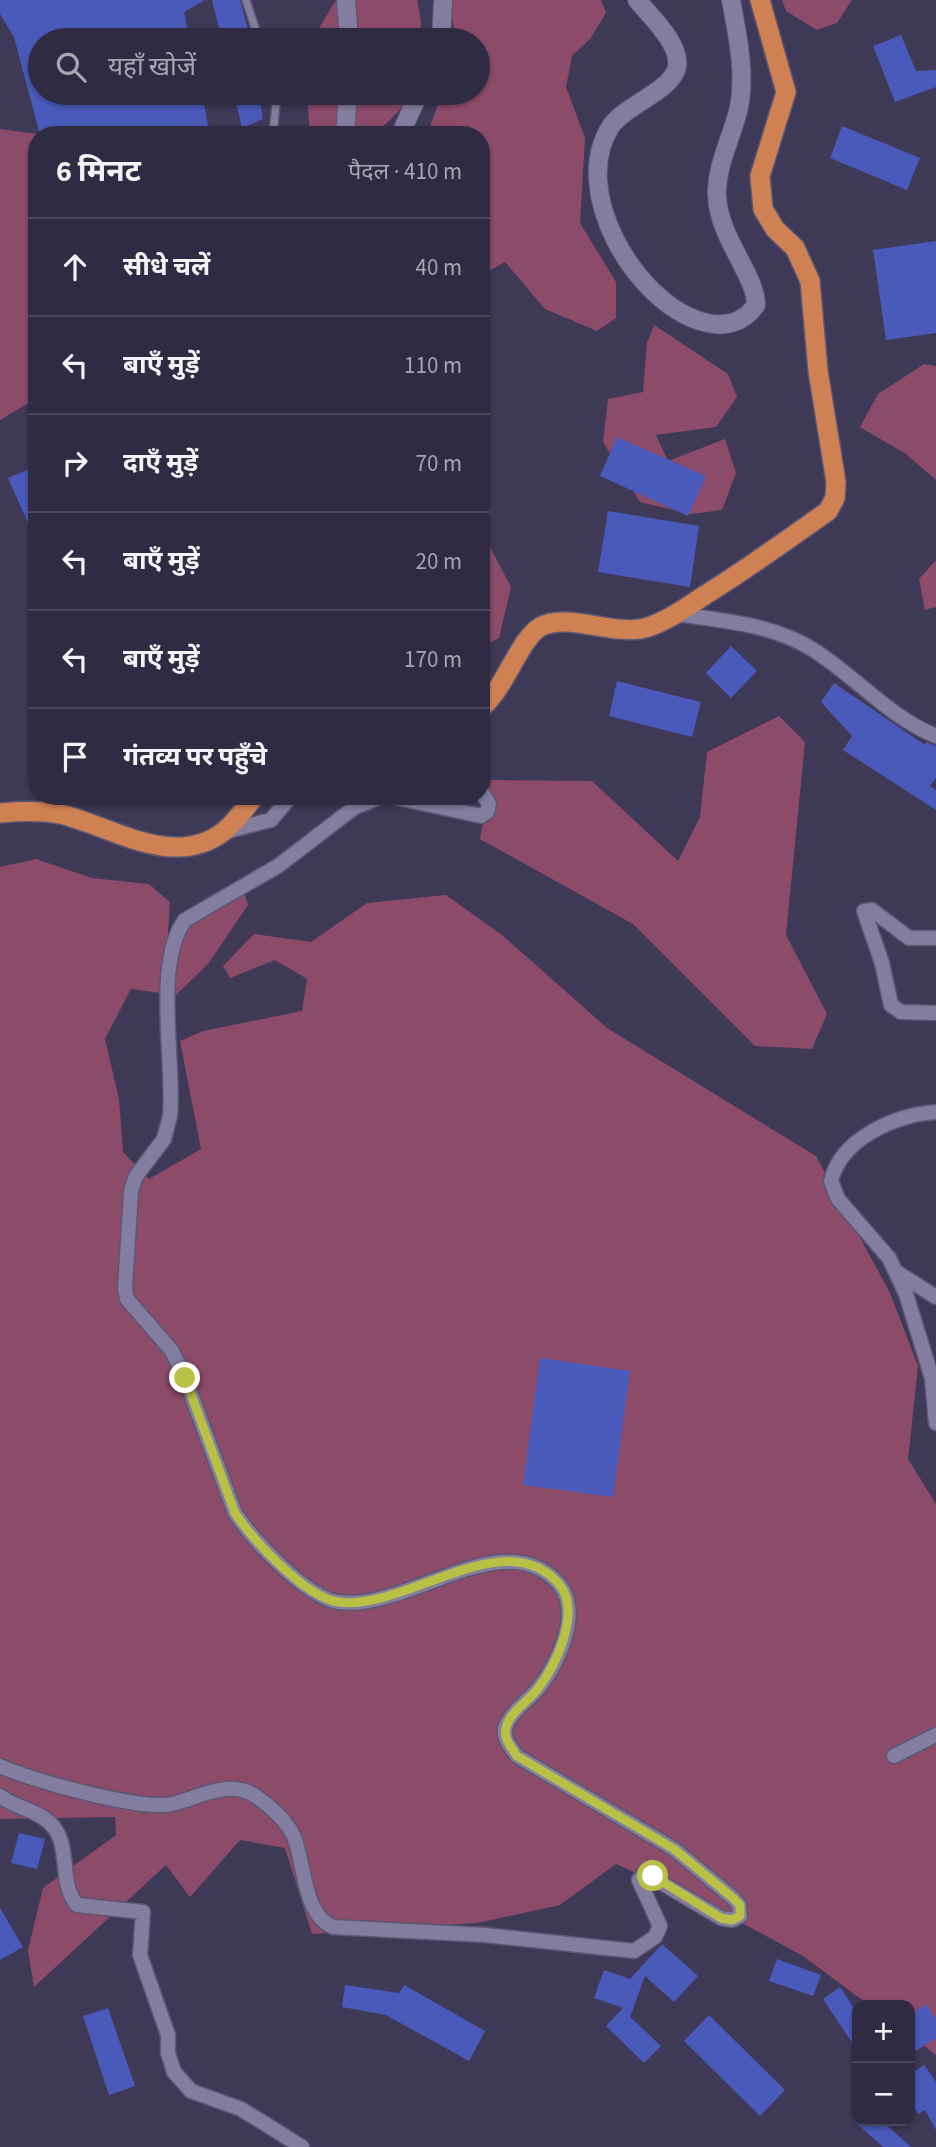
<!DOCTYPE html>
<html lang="hi">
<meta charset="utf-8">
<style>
body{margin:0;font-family:"Source Sans 3","Noto Sans Devanagari",sans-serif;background:#373349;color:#f1f3f6}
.controls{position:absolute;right:21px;bottom:21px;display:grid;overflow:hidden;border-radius:14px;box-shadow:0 2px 5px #0004}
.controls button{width:63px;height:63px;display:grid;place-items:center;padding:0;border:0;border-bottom:2px solid #4a475b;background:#2f2b42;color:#f1f3f6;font:35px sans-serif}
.stop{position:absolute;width:21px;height:21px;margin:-16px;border:5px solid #b9c046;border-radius:50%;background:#fff}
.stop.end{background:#b9c046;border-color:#fff;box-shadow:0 2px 7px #0008}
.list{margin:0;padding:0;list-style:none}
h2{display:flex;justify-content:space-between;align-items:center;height:91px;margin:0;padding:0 28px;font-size:30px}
h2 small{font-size:23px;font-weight:400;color:#a7a7b2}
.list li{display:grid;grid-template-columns:46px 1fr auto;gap:21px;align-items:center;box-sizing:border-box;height:98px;padding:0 28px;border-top:2px solid #4a475b}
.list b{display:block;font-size:26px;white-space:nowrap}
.list em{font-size:23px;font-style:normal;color:#a7a7b2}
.icon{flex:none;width:38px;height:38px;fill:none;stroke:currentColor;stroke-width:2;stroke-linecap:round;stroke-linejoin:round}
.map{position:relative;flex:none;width:936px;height:2147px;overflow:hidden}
.search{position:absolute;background:#2f2b42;box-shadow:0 2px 5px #0004;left:28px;top:28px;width:462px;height:77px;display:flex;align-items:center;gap:18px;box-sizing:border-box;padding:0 24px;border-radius:38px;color:#a7a7b2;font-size:26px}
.panel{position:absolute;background:#2f2b42;box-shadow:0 2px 5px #0004;left:28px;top:126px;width:462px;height:679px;border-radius:28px}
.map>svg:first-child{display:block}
.green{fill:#8c4b69}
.building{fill:#495aba}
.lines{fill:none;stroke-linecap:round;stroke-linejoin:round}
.service-casing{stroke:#5b5671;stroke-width:10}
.minor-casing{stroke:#5b5671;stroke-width:17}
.tertiary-casing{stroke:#5b5671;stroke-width:20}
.trunk-casing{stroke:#5b5671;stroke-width:22}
.service{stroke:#837da0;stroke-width:7}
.minor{stroke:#837da0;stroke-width:14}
.tertiary{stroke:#837da0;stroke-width:18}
.trunk{stroke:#d08153;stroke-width:19}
.route{stroke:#b9c046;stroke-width:9}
</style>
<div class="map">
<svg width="936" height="2147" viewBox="0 0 936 2147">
<rect width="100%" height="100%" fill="#3f3958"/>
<path class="green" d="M336,0H417L421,21L420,40H312Z
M449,0H601L606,13L590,39L572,56L566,87L585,138L580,223L616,282V318L597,331L545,309L505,262L481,275V135H427L442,93H478V40H456Z
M782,0H852L837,23L817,30L786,11Z
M307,93H413C374,144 371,135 310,135Z
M0,129L44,135H37V398L0,420Z
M654,325L728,374L737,397L716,427L656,435L668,461L725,439L736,473L722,510L691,514L640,502L603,442L608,399L643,392L647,343Z
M924,364L936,366V480L906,454L860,427L878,394Z
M481,530L511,587L499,638L481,647Z
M936,560V607L925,610L919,579Z
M779,716L805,742L786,935L827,1014L812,1049L755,1046L633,924L480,839L491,780L592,781L678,861L700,817L707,752Z
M36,859L92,878L149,884L170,902L167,947L200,911L244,892L248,905L208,964L176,995L131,989L105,1039L119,1099L123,1152L149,1179L201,1149L180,1041L203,1031L302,1011L307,979L275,960L230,978L223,966L254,934L311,942L367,903L446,895L502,935L607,1028L816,1156L890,1293L918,1366L908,1459L936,1504V2055L910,2035V2005H869L803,1956L705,1903L616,1864L560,1905L477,1923L312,1934L285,1848L240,1840L190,1897L166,1865L34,1987L28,1950L43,1888L116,1835L115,1817L0,1819V867Z"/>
<path class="building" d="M0,0H205L184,12L190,40H40V93H202L210,135H40L14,37L0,14Z
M212,0H240L251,40H222Z
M901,35L916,71L936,70V87L895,102L873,46Z
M234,93H259L263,119L242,128Z
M842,126L920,158L907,190L830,158Z
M936,241V333L886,340L873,250Z
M617,437L706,476L688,516L600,476Z
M37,466V543L8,478Z
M608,511L699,526L690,587L598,572Z
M731,646L757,671L731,698L706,673Z
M617,681L701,702L692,737L609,716Z
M834,683L925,745L926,742L936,746V778L930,786L936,790V810L843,750L852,736L821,702Z
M540,1358L630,1371L613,1497L523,1485Z
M19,1833L45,1839L37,1869L11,1863Z
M0,1908L23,1947L0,1960Z
M662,1944L698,1976L674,2002L645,1976L630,2017L661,2046L644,2063L606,2026L623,2008L594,1998L604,1970L630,1979Z
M777,1959L821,1975L813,1996L769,1981Z
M345,1985L399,1993L404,1985L485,2031L469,2061L386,2015L342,2007Z
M840,1987L857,2013V2050L823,1999Z
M926,2004L936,2019V2038L916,2051L910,2042V2015Z
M108,2008L135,2086L109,2095L83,2016Z
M709,2015L785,2090L760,2116L684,2041Z
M924,2065L936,2082V2130L925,2110L918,2114L910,2102V2075Z
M854,2121H882L911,2147H883Z"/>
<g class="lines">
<g class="service-casing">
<path id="service" d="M246,0L259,40
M273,135L277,93"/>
</g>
<g class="minor-casing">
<path id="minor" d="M677,614C724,621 771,624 812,649C854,675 890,718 936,736
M389,796L481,816L487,812L489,804L481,791
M224,832L271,820L291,796
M936,938H909L872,910L864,911L882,963L891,1005L901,1012L936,1013
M936,1112C896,1115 841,1138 831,1181L838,1199L889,1258L906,1294L932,1378L936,1423
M898,1273L936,1297
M894,1756L936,1735
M0,1766C30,1780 141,1811 172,1804C199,1798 227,1779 254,1795C270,1806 286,1819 294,1837C305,1863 303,1915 333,1927L485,1935L634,1951L655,1937L660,1926L639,1880L645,1873L721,1918L732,1920L740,1916L739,1905L733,1898L674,1849L517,1756C511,1748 503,1738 505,1728C510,1713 526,1702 536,1691C557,1667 583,1613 559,1584C505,1521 408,1612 338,1602C306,1597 253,1540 235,1513L185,1378L172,1351L127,1299L125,1289L131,1191L136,1176L164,1139L170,1116C175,1062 153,963 185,920L278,866L355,807L383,796
M0,1796C15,1808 35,1809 49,1822C73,1844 57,1881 77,1905L143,1912L140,1955L168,2035V2053L174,2072L191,2091L241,2109L302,2147"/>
</g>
<g class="tertiary-casing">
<path id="tertiary" d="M346,0L349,40
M637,0C650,16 681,44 677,67C672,91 625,105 611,126C569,190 635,301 700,321C722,328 742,325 756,305C756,275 718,237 717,195C716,165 733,135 739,107C746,72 737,34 731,0
M441,40L443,0
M345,135L348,93
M400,135L419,93"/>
</g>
<g class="trunk-casing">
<path id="trunk" d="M481,708C506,687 519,640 540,627C566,612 614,636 645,628C666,622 687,607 705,595C747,569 787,540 828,511L835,498L836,482L818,371L810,281L795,248L775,229L763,209L760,176L786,92L760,0
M0,813C22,811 43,810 64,815C114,828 174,869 223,832C235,823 245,808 255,796"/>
</g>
<use href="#service" class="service"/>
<use href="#minor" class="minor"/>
<use href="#tertiary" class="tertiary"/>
<use href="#trunk" class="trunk"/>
</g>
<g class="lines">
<path class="route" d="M185,1378L235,1513C253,1540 305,1597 338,1602C407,1611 505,1521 559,1584C582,1611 556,1667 536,1691C527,1702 509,1713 506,1728C503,1738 511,1747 517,1756L674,1849L733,1898L740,1905V1916L732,1920L721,1918L653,1876"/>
</g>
</svg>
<div class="controls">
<button>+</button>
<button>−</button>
</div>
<div class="stop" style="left:653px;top:1876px"></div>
<div class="stop end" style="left:185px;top:1378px"></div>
<div class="search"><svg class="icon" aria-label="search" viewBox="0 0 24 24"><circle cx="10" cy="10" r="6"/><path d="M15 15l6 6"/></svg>यहाँ खोजें</div>
<section class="panel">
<h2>6 मिनट<small>पैदल · 410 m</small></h2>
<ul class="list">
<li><svg class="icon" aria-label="ahead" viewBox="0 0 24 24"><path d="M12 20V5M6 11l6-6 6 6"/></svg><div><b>सीधे चलें</b></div><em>40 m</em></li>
<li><svg class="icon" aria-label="left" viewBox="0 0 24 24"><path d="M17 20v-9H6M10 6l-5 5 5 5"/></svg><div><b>बाएँ मुड़ें</b></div><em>110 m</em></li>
<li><svg class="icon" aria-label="right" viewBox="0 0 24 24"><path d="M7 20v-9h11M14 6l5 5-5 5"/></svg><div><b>दाएँ मुड़ें</b></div><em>70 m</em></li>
<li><svg class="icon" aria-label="left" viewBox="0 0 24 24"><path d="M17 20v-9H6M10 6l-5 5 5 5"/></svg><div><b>बाएँ मुड़ें</b></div><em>20 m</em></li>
<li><svg class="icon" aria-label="left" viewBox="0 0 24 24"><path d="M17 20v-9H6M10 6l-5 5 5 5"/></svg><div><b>बाएँ मुड़ें</b></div><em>170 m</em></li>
<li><svg class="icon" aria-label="arrive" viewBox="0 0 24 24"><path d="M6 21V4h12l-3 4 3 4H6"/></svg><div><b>गंतव्य पर पहुँचे</b></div></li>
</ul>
</section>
</div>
